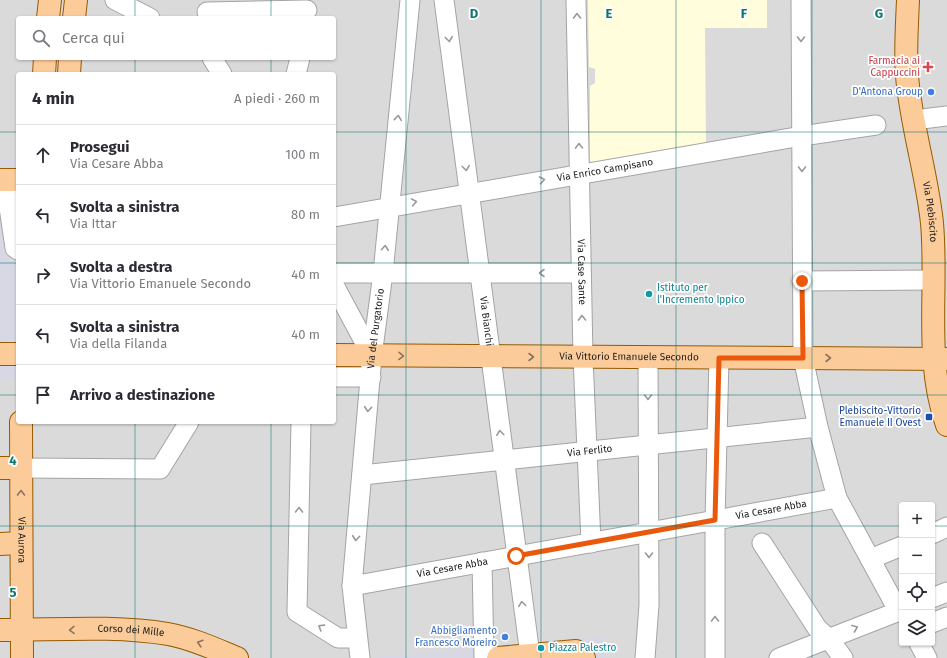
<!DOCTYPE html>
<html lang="it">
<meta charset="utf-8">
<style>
body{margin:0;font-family:"Fira Sans",sans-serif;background:#f7f7f7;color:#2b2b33}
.controls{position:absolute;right:12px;bottom:12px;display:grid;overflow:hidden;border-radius:4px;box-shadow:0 1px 3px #0004}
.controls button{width:36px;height:36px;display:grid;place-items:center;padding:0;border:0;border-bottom:1px solid #e1e1e2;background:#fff;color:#2b2b33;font:20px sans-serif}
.stop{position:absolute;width:12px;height:12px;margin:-9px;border:3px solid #ea580c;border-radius:50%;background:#fff}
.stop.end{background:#ea580c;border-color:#fff;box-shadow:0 1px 4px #0008}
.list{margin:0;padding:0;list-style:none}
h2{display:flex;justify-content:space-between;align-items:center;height:52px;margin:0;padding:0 16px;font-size:17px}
h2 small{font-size:13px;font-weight:400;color:#7c7c81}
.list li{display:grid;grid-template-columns:26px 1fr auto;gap:12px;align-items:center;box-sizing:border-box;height:60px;padding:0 16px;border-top:1px solid #e1e1e2}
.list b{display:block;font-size:15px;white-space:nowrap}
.list p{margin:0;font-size:13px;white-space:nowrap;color:#7c7c81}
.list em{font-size:13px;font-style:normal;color:#7c7c81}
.icon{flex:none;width:22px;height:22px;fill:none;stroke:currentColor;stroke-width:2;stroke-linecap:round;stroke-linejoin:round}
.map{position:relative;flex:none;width:947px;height:658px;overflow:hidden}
.search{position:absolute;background:#fff;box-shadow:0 1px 3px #0004;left:16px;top:16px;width:320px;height:44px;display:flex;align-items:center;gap:10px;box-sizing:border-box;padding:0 14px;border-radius:4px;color:#7c7c81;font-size:15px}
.panel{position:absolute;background:#fff;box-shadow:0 1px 3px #0004;left:16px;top:72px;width:320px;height:352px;border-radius:4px}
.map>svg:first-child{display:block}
.residential{fill:#dbdada;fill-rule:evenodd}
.education{fill:#fffddb}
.plaza{fill:#d7d8e4}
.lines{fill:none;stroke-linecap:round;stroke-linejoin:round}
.minor-casing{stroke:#a4a4a4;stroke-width:21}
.major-casing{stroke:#965a00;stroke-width:24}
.minor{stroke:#fff;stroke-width:19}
.major{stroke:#fccb9a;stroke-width:22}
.oneway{stroke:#999}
.oneway2{stroke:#8c745c}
.route{stroke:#ea580c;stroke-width:5}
.grid{fill:none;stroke:#0f766e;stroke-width:1;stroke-opacity:0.55}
.health-dot{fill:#e0444e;stroke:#fff;stroke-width:1.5}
.shop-dot{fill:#3f7fe0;stroke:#fff;stroke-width:1.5}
.culture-dot{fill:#0f9aa8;stroke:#fff;stroke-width:1.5}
.transit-dot{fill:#1a4fb4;stroke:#fff;stroke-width:1.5}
.labels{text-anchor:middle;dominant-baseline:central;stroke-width:3.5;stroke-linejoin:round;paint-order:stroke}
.health-label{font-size:10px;fill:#be3a42;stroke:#fff;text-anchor:end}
.shop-label{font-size:10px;fill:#366cbe;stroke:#fff;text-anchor:end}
.street-label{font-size:10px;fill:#1d1d1d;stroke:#fff}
.culture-label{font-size:10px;fill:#0d838f;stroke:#fff;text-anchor:start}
.transit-label{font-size:10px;fill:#164399;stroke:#fff;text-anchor:end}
.grid-label{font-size:13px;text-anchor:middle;font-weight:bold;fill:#0f766e;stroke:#fff;stroke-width:3.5;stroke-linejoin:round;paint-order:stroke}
</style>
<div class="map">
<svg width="947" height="658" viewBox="0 0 947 658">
<rect width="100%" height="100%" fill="#eeeae3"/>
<path class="residential" d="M0,0H947V658H0ZM18,18H334V58H18ZM18,74H334V422H18ZM902,505H932V643H902Z"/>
<path class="education" d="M588,0H767V28H705L706,147L590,165V86L595,83V69L589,67Z"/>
<path class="plaza" d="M0,159H18V379H0Z
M603,637L605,658H374L533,642Z"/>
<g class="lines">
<g class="minor-casing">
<g id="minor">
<path d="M115,0L150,18"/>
<path id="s1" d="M444,0L530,655"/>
<path id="s2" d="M576,0L583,357L591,543"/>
<path d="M801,0L803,358L818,427L837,498L893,601"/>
<path d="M207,12L307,10"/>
<path d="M212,58L222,74"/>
<path d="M296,74L300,58"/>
<path d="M914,120L947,116"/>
<path d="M5,180L15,248L18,250"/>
<path id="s3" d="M334,217L802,136L876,125"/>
<path d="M334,273H581"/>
<path d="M802,281L933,280"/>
<path d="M334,285L372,356"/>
<path d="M334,377H371"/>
<path d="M301,422L297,612L338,638H357"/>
<path d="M21,468L160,469L189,422"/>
<path id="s4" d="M362,475L818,427"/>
<path d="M932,534L947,527"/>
<path d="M762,543L817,628L829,639L843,658"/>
<path d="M870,559L902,546"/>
<path d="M482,562L484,658"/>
<path id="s5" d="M352,586L837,498"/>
<path d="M932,598L947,592"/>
<path d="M932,623L947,617"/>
<path d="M919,643L927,658"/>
<path id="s6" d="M360,658L352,586L372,356L383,273L410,0"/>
<path d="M645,658L649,605L648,358"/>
<path d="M715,658V520L719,358"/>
<path d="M779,658L902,610"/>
</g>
</g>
<g class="major-casing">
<g id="major">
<path id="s7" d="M908,0C907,25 905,51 907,76C911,125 927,174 932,223C938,290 924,360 947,425"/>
<path d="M48,18L50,0"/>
<path d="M74,18L76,0"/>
<path d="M44,74L45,58"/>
<path d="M69,74L70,58"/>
<path d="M0,180H18"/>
<path d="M0,354H18"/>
<path id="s8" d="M334,355L947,359"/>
<path id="s9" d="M21,422L22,658"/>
<path d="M0,468H21"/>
<path d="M0,544L21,543"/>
<path id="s10" d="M0,630C56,630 113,625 168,634C191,638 215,649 237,658"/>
<path d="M498,658L576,651L583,656L584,658"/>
</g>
</g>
<use href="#minor" class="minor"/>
<use href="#major" class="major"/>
</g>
<defs><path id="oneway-chevron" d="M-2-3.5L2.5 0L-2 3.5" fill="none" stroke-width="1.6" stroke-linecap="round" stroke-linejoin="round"/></defs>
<g class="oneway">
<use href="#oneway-chevron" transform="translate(577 16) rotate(-91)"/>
<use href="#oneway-chevron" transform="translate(449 39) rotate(83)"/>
<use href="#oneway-chevron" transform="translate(801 39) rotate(90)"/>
<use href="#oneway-chevron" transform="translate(398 118) rotate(-84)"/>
<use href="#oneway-chevron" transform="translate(579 146) rotate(-91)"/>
<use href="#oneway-chevron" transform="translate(466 168) rotate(83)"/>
<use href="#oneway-chevron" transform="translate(802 169) rotate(90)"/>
<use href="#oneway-chevron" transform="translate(542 180) rotate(-10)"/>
<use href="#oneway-chevron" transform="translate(414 202) rotate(-10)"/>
<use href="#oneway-chevron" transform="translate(385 248) rotate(-85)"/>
<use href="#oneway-chevron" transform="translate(542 273) rotate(180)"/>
<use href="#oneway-chevron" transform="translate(582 318) rotate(-91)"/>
<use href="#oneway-chevron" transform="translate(648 397) rotate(90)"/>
<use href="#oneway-chevron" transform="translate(368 409) rotate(95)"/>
<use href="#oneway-chevron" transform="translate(500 433) rotate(-97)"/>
<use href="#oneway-chevron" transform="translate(299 510) rotate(-89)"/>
<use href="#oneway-chevron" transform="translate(356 538) rotate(95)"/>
<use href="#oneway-chevron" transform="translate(649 555) rotate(90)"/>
<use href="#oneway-chevron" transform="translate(522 604) rotate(-98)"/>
<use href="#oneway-chevron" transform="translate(715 619) rotate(-90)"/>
<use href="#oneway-chevron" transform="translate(321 627) rotate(-148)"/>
<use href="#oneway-chevron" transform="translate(855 628) rotate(-21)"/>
</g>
<g class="oneway2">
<use href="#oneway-chevron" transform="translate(401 356) rotate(1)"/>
<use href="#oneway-chevron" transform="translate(531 357)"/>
<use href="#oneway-chevron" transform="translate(828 358)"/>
<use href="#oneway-chevron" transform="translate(21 493) rotate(-90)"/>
<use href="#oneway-chevron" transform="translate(72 630) rotate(179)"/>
<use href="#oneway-chevron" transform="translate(200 643) rotate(-163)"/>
</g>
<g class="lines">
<path class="route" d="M516,556L715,520L719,358H803L802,281"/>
</g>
<path class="grid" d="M135,0V18M271,0V18M406,0V658M541,0V658M676,0V658M812,0V658M135,58V74M271,58V74M0,132H18M334,132H947M0,263H18M334,263H947M0,395H18M334,395H947M135,422V658M271,422V658M0,526H902M932,526H947"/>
<path class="health-dot" d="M926 61h4v4h4v4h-4v4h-4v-4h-4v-4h4z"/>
<g class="shop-dot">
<circle cx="931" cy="92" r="4"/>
<circle cx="505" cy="637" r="4"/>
</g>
<g class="culture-dot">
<circle cx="649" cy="294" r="4"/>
<circle cx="541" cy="648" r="4"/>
</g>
<rect class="transit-dot" x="925" y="413" width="8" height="8" rx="2"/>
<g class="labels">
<g class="health-label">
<text x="920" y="61">Farmacia ai<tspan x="920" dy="12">Cappuccini</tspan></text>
</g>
<g class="shop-label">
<text x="923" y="92">D'Antona Group</text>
<text x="497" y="631">Abbigliamento<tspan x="497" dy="12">Francesco Moreiro</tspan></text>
</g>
<g class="street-label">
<text stroke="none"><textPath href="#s3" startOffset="275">Via Enrico Campisano</textPath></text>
<text stroke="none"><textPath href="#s7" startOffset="214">Via Plebiscito</textPath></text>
<text stroke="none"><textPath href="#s2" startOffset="272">Via Case Sante</textPath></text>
<text stroke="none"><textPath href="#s1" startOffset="324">Via Bianchi</textPath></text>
<text stroke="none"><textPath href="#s6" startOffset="331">Via del Purgatorio</textPath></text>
<text stroke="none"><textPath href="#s8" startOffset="295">Via Vittorio Emanuele Secondo</textPath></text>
<text stroke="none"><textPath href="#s4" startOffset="229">Via Ferlito</textPath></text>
<text stroke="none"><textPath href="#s5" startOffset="426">Via Cesare Abba</textPath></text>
<text stroke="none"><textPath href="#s9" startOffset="118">Via Aurora</textPath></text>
<text stroke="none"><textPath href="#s5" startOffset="102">Via Cesare Abba</textPath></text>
<text stroke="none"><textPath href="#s10" startOffset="131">Corso dei Mille</textPath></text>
</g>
<g class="culture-label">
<text x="657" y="288">Istituto per<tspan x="657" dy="12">l'Incremento Ippico</tspan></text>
<text x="549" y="648">Piazza Palestro</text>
</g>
<g class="transit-label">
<text x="921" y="411">Plebiscito-Vittorio<tspan x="921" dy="12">Emanuele II Ovest</tspan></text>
</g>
</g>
<g class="grid-label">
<text x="474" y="18">D</text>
<text x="609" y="18">E</text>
<text x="744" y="18">F</text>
<text x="879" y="18">G</text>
<text x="13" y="465">4</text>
<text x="13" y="597">5</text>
</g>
</svg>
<div class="controls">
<button>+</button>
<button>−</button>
<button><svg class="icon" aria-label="locate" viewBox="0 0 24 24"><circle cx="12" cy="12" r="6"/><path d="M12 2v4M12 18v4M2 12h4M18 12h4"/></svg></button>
<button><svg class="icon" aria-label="layers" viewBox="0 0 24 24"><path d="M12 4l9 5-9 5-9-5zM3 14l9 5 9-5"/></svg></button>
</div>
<div class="stop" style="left:516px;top:556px"></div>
<div class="stop end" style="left:802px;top:281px"></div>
<div class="search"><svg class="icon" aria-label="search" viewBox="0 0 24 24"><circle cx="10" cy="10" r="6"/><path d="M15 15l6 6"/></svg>Cerca qui</div>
<section class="panel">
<h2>4 min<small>A piedi · 260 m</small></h2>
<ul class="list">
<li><svg class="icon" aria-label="ahead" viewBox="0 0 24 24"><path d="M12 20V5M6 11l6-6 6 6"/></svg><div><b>Prosegui</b><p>Via Cesare Abba</p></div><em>100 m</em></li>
<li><svg class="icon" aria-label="left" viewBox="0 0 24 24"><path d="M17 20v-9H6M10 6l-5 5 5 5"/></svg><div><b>Svolta a sinistra</b><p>Via Ittar</p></div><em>80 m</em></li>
<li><svg class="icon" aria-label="right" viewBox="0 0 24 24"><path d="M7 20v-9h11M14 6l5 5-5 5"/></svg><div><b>Svolta a destra</b><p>Via Vittorio Emanuele Secondo</p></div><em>40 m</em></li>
<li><svg class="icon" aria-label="left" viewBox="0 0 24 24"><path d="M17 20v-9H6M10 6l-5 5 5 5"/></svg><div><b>Svolta a sinistra</b><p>Via della Filanda</p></div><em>40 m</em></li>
<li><svg class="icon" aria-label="arrive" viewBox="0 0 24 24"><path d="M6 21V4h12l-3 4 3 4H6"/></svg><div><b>Arrivo a destinazione</b></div></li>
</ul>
</section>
</div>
